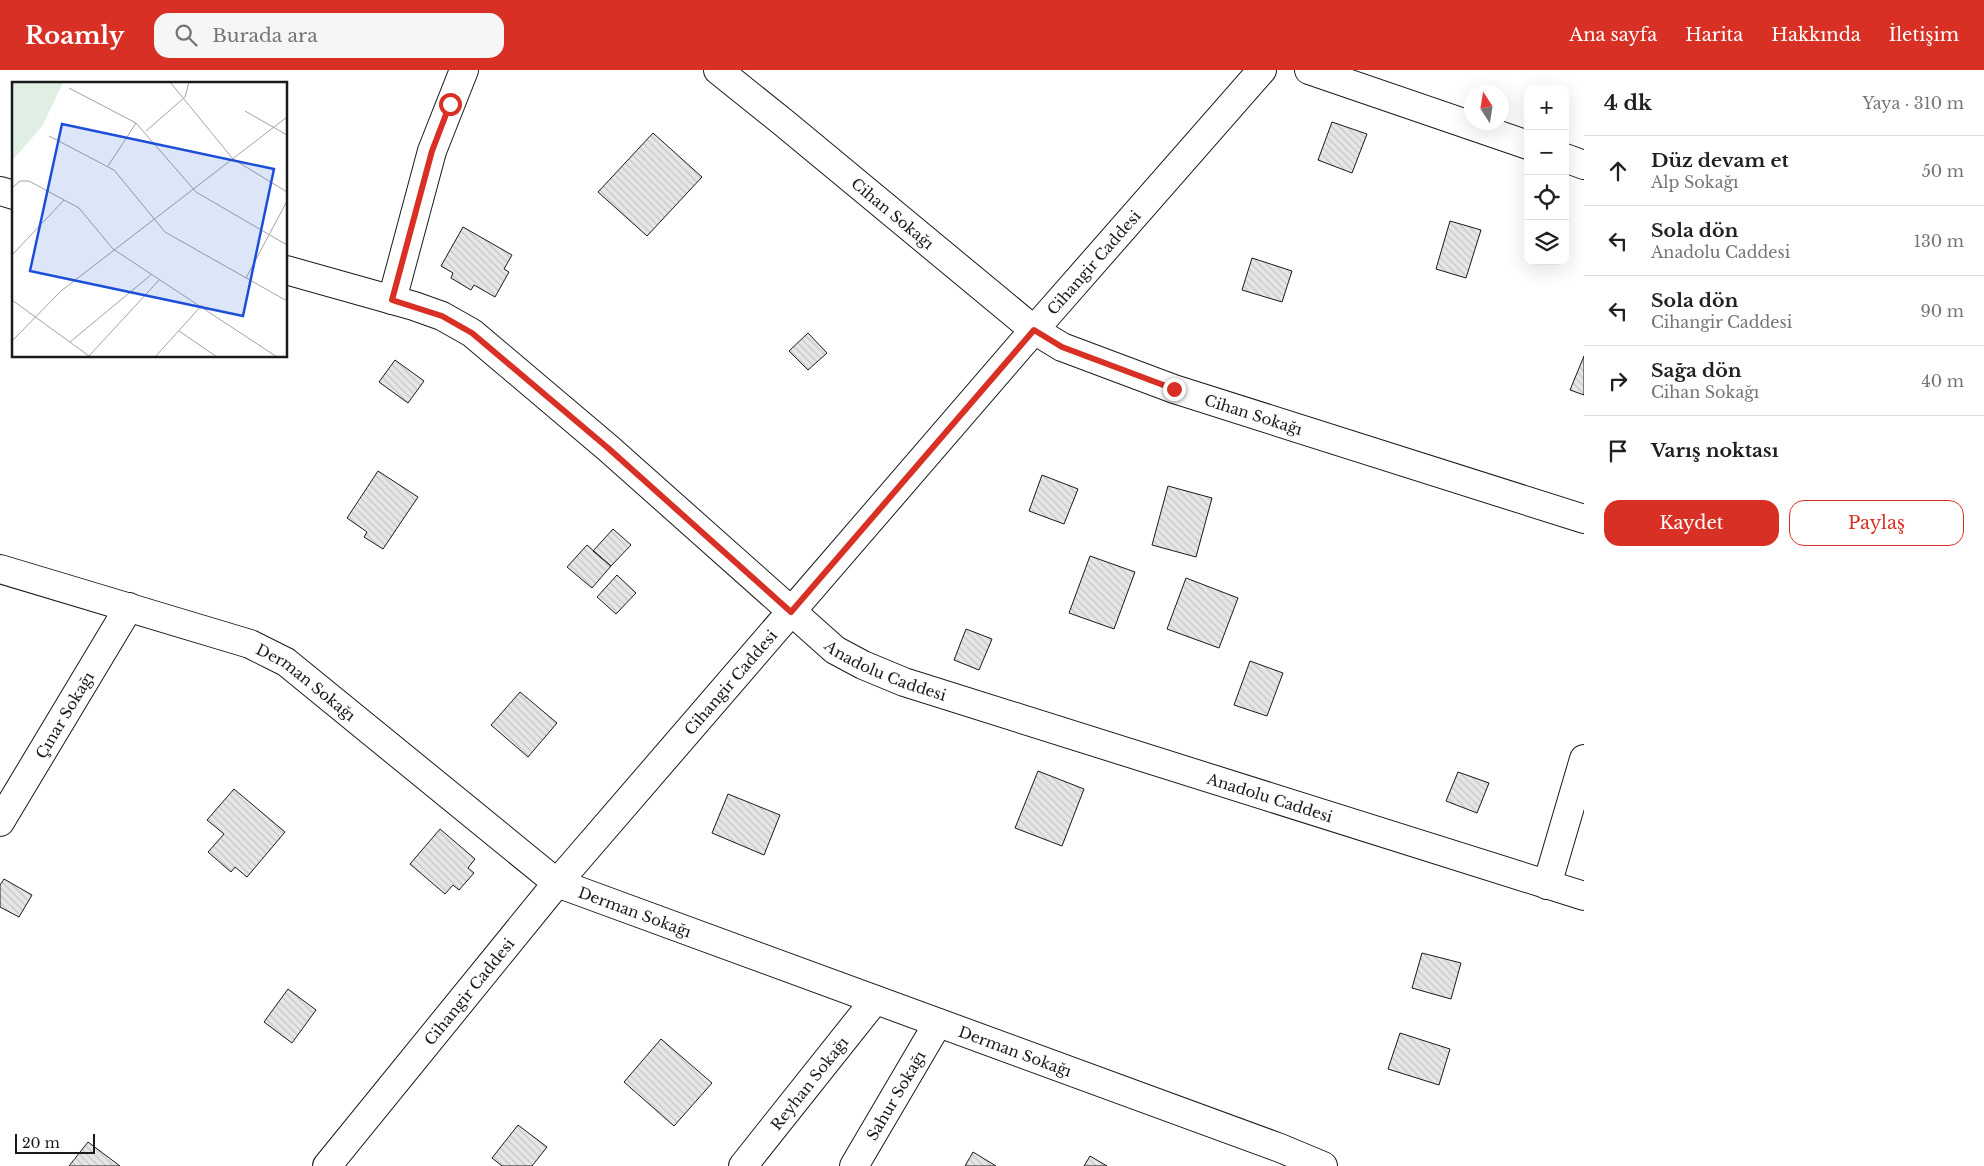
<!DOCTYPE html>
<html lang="tr">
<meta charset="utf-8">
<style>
body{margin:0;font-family:"Libre Baskerville",serif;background:#f6f6f6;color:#202124}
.controls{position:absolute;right:15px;top:15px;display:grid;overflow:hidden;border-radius:10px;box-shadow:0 5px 20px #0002}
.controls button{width:45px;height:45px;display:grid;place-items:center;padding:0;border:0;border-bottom:1px solid #e0e0e0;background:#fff;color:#202124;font:25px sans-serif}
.compass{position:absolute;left:1464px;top:15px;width:45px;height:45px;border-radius:50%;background:#fff;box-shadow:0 5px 20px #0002;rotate:348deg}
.scale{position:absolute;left:15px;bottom:12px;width:80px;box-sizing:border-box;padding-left:5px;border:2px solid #1a1a1a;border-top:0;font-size:14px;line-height:18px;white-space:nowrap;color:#1a1a1a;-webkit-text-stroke:4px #fff;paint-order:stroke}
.stop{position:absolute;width:15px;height:15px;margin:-11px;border:4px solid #d93025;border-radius:50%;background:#fff}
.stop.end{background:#d93025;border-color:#fff;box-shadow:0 1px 5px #0008}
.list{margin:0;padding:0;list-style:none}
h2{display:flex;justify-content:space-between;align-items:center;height:65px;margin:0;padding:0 20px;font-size:21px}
h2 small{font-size:16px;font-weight:400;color:#757577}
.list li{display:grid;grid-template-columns:32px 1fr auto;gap:15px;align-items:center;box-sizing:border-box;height:70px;padding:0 20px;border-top:1px solid #e0e0e0}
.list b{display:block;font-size:19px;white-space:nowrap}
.list p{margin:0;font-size:16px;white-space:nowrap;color:#757577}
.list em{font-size:16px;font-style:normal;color:#757577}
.actions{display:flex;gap:10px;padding:15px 20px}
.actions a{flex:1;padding:11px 0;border:1px solid #d93025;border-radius:15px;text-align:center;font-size:18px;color:#d93025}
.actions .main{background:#d93025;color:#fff}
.icon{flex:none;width:28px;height:28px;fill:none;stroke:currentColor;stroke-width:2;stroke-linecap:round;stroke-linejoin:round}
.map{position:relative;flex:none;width:1584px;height:1096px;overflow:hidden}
header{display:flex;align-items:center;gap:30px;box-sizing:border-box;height:70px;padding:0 25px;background:#d93025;color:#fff}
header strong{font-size:24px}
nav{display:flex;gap:28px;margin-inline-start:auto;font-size:18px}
.search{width:350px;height:45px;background:#f6f6f6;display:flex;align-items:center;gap:12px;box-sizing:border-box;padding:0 18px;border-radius:15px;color:#757577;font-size:19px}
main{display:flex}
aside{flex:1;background:#fff}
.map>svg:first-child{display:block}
.building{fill:url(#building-back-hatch);stroke:#1a1a1a}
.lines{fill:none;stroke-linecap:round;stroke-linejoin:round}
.minor-casing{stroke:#1a1a1a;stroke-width:30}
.minor{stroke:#fff;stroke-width:28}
.route{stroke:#d93025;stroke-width:6}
.labels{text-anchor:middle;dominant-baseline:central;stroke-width:4;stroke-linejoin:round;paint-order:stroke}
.street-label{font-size:15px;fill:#1a1a1a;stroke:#fff}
.inset-road{fill:none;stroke:#a3a3a3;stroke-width:1}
.view{fill:#1d4ed8;fill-opacity:0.15;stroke:#1d4ed8;stroke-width:2.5}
.inset-edge{fill:none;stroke:#1a1a1a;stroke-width:2.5}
</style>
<header>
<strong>Roamly</strong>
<div class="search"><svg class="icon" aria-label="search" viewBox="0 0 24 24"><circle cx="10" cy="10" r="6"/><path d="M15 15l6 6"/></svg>Burada ara</div>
<nav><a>Ana sayfa</a><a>Harita</a><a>Hakkında</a><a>İletişim</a></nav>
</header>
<main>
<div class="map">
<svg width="1584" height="1096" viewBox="0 0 1584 1096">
<defs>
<pattern id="building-back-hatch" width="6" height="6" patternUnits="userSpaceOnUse" patternTransform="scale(1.25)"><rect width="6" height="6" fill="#e6e6e6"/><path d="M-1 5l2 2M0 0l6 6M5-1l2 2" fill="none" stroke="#c5c5c5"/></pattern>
</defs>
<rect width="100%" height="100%" fill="#fff"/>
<path class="building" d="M1332,52L1367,64L1352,103L1318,90Z
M653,63L702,107L647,166L598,122Z
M1450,151L1481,160L1466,208L1436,199Z
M463,157L512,185L504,199L509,202L495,227L474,215L471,220L451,208L453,203L441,196Z
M1252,188L1292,201L1282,232L1242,220Z
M808,263L827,283L808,300L789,281Z
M1584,286V325L1570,320Z
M395,290L424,311L408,333L379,312Z
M378,401L418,427L383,479L364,467L367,462L347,448Z
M1042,405L1078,419L1064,454L1029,441Z
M1168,416L1212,428L1196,487L1152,475Z
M613,459L631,475L611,496L593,481Z
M587,475L611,496L592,518L567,497Z
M1090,486L1135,502L1114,559L1069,543Z
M617,505L636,523L616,544L597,527Z
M1186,508L1238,528L1219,578L1167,559Z
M966,559L992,569L979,600L954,590Z
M1250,591L1283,603L1267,646L1234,635Z
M520,622L557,653L528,687L491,655Z
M1038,701L1084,719L1062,776L1015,758Z
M1458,702L1489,713L1477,743L1446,731Z
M234,719L285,762L247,807L235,797L231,802L208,782L224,764L207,750Z
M728,724L780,745L764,785L712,763Z
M440,759L475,789L468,798L474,803L459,820L453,815L445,824L410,794Z
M4,809L32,825L19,847L0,837V815Z
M1422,883L1461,893L1451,929L1412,918Z
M288,919L316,940L292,973L264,952Z
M1400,963L1450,979L1439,1015L1388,999Z
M661,969L712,1013L674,1056L624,1012Z
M518,1055L547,1077L532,1096H502L492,1088Z
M88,1072L120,1096H69Z
M973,1082L996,1096H965Z
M1090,1086L1107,1096H1084Z"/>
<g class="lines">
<g class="minor-casing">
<g id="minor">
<path id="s1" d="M718,0L784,53L1034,260L1062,277L1174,319L1584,449"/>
<path d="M1309,0L1528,75"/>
<path d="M1565,88L1584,95"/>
<path d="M0,121L14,125"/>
<path id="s2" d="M286,200L414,236L442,246L472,263L608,378L835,580L863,595L904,612L1584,826"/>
<path d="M392,230L432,81L464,0"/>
<path id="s3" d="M0,499L250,574L286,592L557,813L1280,1078L1323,1096"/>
<path id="s4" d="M0,752L129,537"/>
<path d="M1547,815L1584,689"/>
<path id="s5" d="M327,1096L557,813L1034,260L1262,0"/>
<path id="s6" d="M743,1096L875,930"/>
<path id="s7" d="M854,1096L938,953"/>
</g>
</g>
<use href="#minor" class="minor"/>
</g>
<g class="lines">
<path class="route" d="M450,34L432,81L392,230L442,246L472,263L608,378L791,542L1034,260L1062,277L1174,319"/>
</g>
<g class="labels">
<g class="street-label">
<text stroke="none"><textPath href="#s1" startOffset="226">Cihan Sokağı</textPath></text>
<text stroke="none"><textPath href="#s5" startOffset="1185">Cihangir Caddesi</textPath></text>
<text stroke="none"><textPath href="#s1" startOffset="645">Cihan Sokağı</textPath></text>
<text stroke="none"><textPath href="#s2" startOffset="734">Anadolu Caddesi</textPath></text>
<text stroke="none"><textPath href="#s5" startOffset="630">Cihangir Caddesi</textPath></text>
<text stroke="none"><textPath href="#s3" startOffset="329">Derman Sokağı</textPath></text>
<text stroke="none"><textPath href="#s4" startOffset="125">Çınar Sokağı</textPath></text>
<text stroke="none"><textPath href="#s2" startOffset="1139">Anadolu Caddesi</textPath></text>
<text stroke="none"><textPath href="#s3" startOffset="734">Derman Sokağı</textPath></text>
<text stroke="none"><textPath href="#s5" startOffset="225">Cihangir Caddesi</textPath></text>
<text stroke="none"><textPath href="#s3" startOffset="1139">Derman Sokağı</textPath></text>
<text stroke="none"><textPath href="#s6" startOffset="106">Reyhan Sokağı</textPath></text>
<text stroke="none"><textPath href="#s7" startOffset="82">Sahur Sokağı</textPath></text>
</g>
</g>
<g transform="translate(12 12)">
<rect width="275" height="275" fill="#fff"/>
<path d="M0,0H51L31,43L0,79Z" fill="#e0efe3"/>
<path class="inset-road" d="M158,0L221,77L275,110M57,6L124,41L184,110L275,163M233,29L275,53M134,49L173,15L177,0M37,54L102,88L153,150L275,219M96,84L124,41M0,106L8,99H17L67,126L101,167L265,275M0,173L52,118M234,196L275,119M0,218L77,274L148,197M167,249L205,275M0,259L49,209L275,35M58,260L140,192M143,275L190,223"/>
<path class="view" d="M50,42L262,87L231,234L18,189Z"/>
<rect width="275" height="275" class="inset-edge"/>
</g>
</svg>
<div class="controls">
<button>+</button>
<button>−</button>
<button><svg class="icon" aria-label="locate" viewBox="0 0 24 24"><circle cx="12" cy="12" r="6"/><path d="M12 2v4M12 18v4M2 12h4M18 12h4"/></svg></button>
<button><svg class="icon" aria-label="layers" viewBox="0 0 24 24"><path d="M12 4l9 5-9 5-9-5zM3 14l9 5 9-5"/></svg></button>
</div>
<svg class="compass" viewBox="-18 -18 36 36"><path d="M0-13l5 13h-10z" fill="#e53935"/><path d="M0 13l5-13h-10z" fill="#757577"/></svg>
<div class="scale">20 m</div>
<div class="stop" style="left:450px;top:34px"></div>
<div class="stop end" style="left:1174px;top:319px"></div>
</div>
<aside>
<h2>4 dk<small>Yaya · 310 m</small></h2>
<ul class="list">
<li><svg class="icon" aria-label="ahead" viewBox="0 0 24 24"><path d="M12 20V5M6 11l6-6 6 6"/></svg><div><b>Düz devam et</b><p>Alp Sokağı</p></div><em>50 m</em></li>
<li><svg class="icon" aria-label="left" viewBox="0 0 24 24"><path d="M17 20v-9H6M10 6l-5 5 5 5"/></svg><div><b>Sola dön</b><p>Anadolu Caddesi</p></div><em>130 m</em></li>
<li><svg class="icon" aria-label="left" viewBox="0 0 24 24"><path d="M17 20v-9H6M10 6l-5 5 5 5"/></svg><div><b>Sola dön</b><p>Cihangir Caddesi</p></div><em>90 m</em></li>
<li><svg class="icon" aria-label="right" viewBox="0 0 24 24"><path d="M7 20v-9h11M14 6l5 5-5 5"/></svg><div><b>Sağa dön</b><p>Cihan Sokağı</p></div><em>40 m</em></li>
<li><svg class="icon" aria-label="arrive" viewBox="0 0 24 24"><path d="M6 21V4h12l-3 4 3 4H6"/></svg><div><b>Varış noktası</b></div></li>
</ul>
<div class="actions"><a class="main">Kaydet</a><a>Paylaş</a></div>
</aside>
</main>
